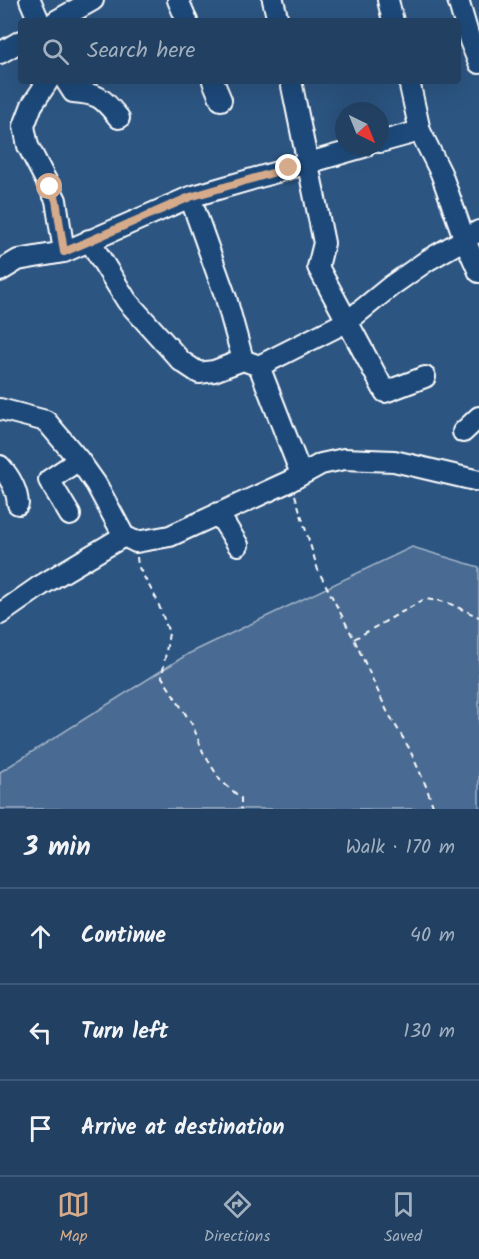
<!DOCTYPE html>
<meta charset="utf-8">
<style>
body{margin:0;font-family:Kalam,sans-serif;background:#294768;color:#f1f3f6}
.compass{position:absolute;left:335px;top:102px;width:54px;height:54px;border-radius:50%;background:#214062;box-shadow:0 6px 24px #0002;rotate:137deg}
.stop{position:absolute;width:18px;height:18px;margin:-14px;border:4px solid #d6ab8b;border-radius:50%;background:#fff}
.stop.end{background:#d6ab8b;border-color:#fff;box-shadow:0 2px 6px #0008}
.list{margin:0;padding:0;list-style:none}
h2{display:flex;justify-content:space-between;align-items:center;height:78px;margin:0;padding:0 24px;font-size:26px}
h2 small{font-size:20px;font-weight:400;color:#a2afbe}
.list li{display:grid;grid-template-columns:39px 1fr auto;gap:18px;align-items:center;box-sizing:border-box;height:96px;padding:0 24px;border-top:2px solid #3e5977}
.list b{display:block;font-size:22px;white-space:nowrap}
.list em{font-size:20px;font-style:normal;color:#a2afbe}
.icon{flex:none;width:33px;height:33px;fill:none;stroke:currentColor;stroke-width:2;stroke-linecap:round;stroke-linejoin:round}
.map{position:relative;flex:none;width:479px;height:809px;overflow:hidden}
.search{position:absolute;background:#214062;box-shadow:0 6px 24px #0002;left:18px;right:18px;top:18px;height:66px;display:flex;align-items:center;gap:15px;box-sizing:border-box;padding:0 21px;border-radius:6px;color:#a2afbe;font-size:22px}
.sheet{height:366px;background:#214062}
nav{display:flex;justify-content:space-around;align-items:center;box-sizing:border-box;height:84px;border-top:2px solid #3e5977;background:#214062;font-size:16px;color:#a2afbe}
nav a{display:grid;justify-items:center;gap:3px}
nav .on{color:#d6ab8b}
.map>svg:first-child{display:block}
.green{fill:#486b92;stroke:#a4b5c8;stroke-width:1.5}
.lines{fill:none;stroke-linecap:round;stroke-linejoin:round}
.minor-casing{stroke:#fff;stroke-width:24}
.path{stroke:#fff;stroke-width:2;stroke-dasharray:6 4.5;stroke-linecap:butt}
.minor{stroke:#1f4a7a;stroke-width:20}
.route{stroke:#d6ab8b;stroke-width:8}
</style>
<div class="map">
<svg width="479" height="809" viewBox="0 0 479 809">
<rect width="100%" height="100%" fill="#2c5582"/>
<filter id="ink" filterUnits="userSpaceOnUse"><feTurbulence type="fractalNoise" baseFrequency=".0167" numOctaves="2"/><feDisplacementMap in="SourceGraphic" scale="12" xChannelSelector="R" yChannelSelector="G"/><feConvolveMatrix kernelMatrix="1 2 1 2 8 2 1 2 1" color-interpolation-filters="sRGB"/></filter>
<g filter="url(#ink)">
<path class="green" d="M412,547L479,567V809H0V772L188,654Z"/>
<g class="lines">
<g class="minor-casing">
<path id="minor" d="M30,0L39,21
M178,0L187,21
M273,0L278,21
M388,0L393,21
M458,0L470,41L479,63
M56,21L93,0
M0,53L21,41
M48,81L32,105L24,126L28,146L56,200L64,252
M66,81L73,92C100,94 102,98 119,118
M213,81L221,100
M291,81L324,243L318,267L385,392L425,377
M409,81L420,131L441,173L464,238L479,272
M380,142L420,131
M190,197L226,298L243,360L259,366L301,474
M89,240L127,301L181,361L199,373L214,371L243,360
M0,271L18,260L64,252L190,197L364,147
M259,366L348,321L391,286L428,260L479,231
M0,409L46,421L79,460L96,484L124,536L136,542L170,536L290,481L321,464L344,459L394,461L479,481
M463,432L479,417
M0,466C10,477 17,489 18,504
M218,513L238,545
M70,515L49,480L79,460
M0,614L40,586L124,536"/>
</g>
<path class="path" d="M295,495L318,570L354,639L387,711L409,748L426,786L434,809
M137,557L138,566L157,600L169,633L162,677L193,726L203,752L220,780L241,798V809
M354,639L425,599L446,602L479,617"/>
<use href="#minor" class="minor"/>
</g>
</g>
<g class="lines" filter="url(#ink)">
<path class="route" d="M50,187L56,200L64,252L190,197L289,168"/>
</g>
</svg>
<svg class="compass" viewBox="-18 -18 36 36"><path d="M0-13l5 13h-10z" fill="#e53935"/><path d="M0 13l5-13h-10z" fill="#a2afbe"/></svg>
<div class="stop" style="left:50px;top:187px"></div>
<div class="stop end" style="left:289px;top:168px"></div>
<div class="search"><svg class="icon" aria-label="search" viewBox="0 0 24 24"><circle cx="10" cy="10" r="6"/><path d="M15 15l6 6"/></svg>Search here</div>
</div>
<section class="sheet">
<h2>3 min<small>Walk · 170 m</small></h2>
<ul class="list">
<li><svg class="icon" aria-label="ahead" viewBox="0 0 24 24"><path d="M12 20V5M6 11l6-6 6 6"/></svg><div><b>Continue</b></div><em>40 m</em></li>
<li><svg class="icon" aria-label="left" viewBox="0 0 24 24"><path d="M17 20v-9H6M10 6l-5 5 5 5"/></svg><div><b>Turn left</b></div><em>130 m</em></li>
<li><svg class="icon" aria-label="arrive" viewBox="0 0 24 24"><path d="M6 21V4h12l-3 4 3 4H6"/></svg><div><b>Arrive at destination</b></div></li>
</ul>
</section>
<nav>
<a class="on"><svg class="icon" aria-label="map" viewBox="0 0 24 24"><path d="M3 6l6-2 6 2 6-2v14l-6 2-6-2-6 2zM9 4v14M15 6v14"/></svg>Map</a>
<a><svg class="icon" aria-label="directions" viewBox="0 0 24 24"><path d="M12 3l9 9-9 9-9-9zM9 14v-3h6M13 9l2 2-2 2"/></svg>Directions</a>
<a><svg class="icon" aria-label="saved" viewBox="0 0 24 24"><path d="M7 4h10v16l-5-4-5 4z"/></svg>Saved</a>
</nav>
